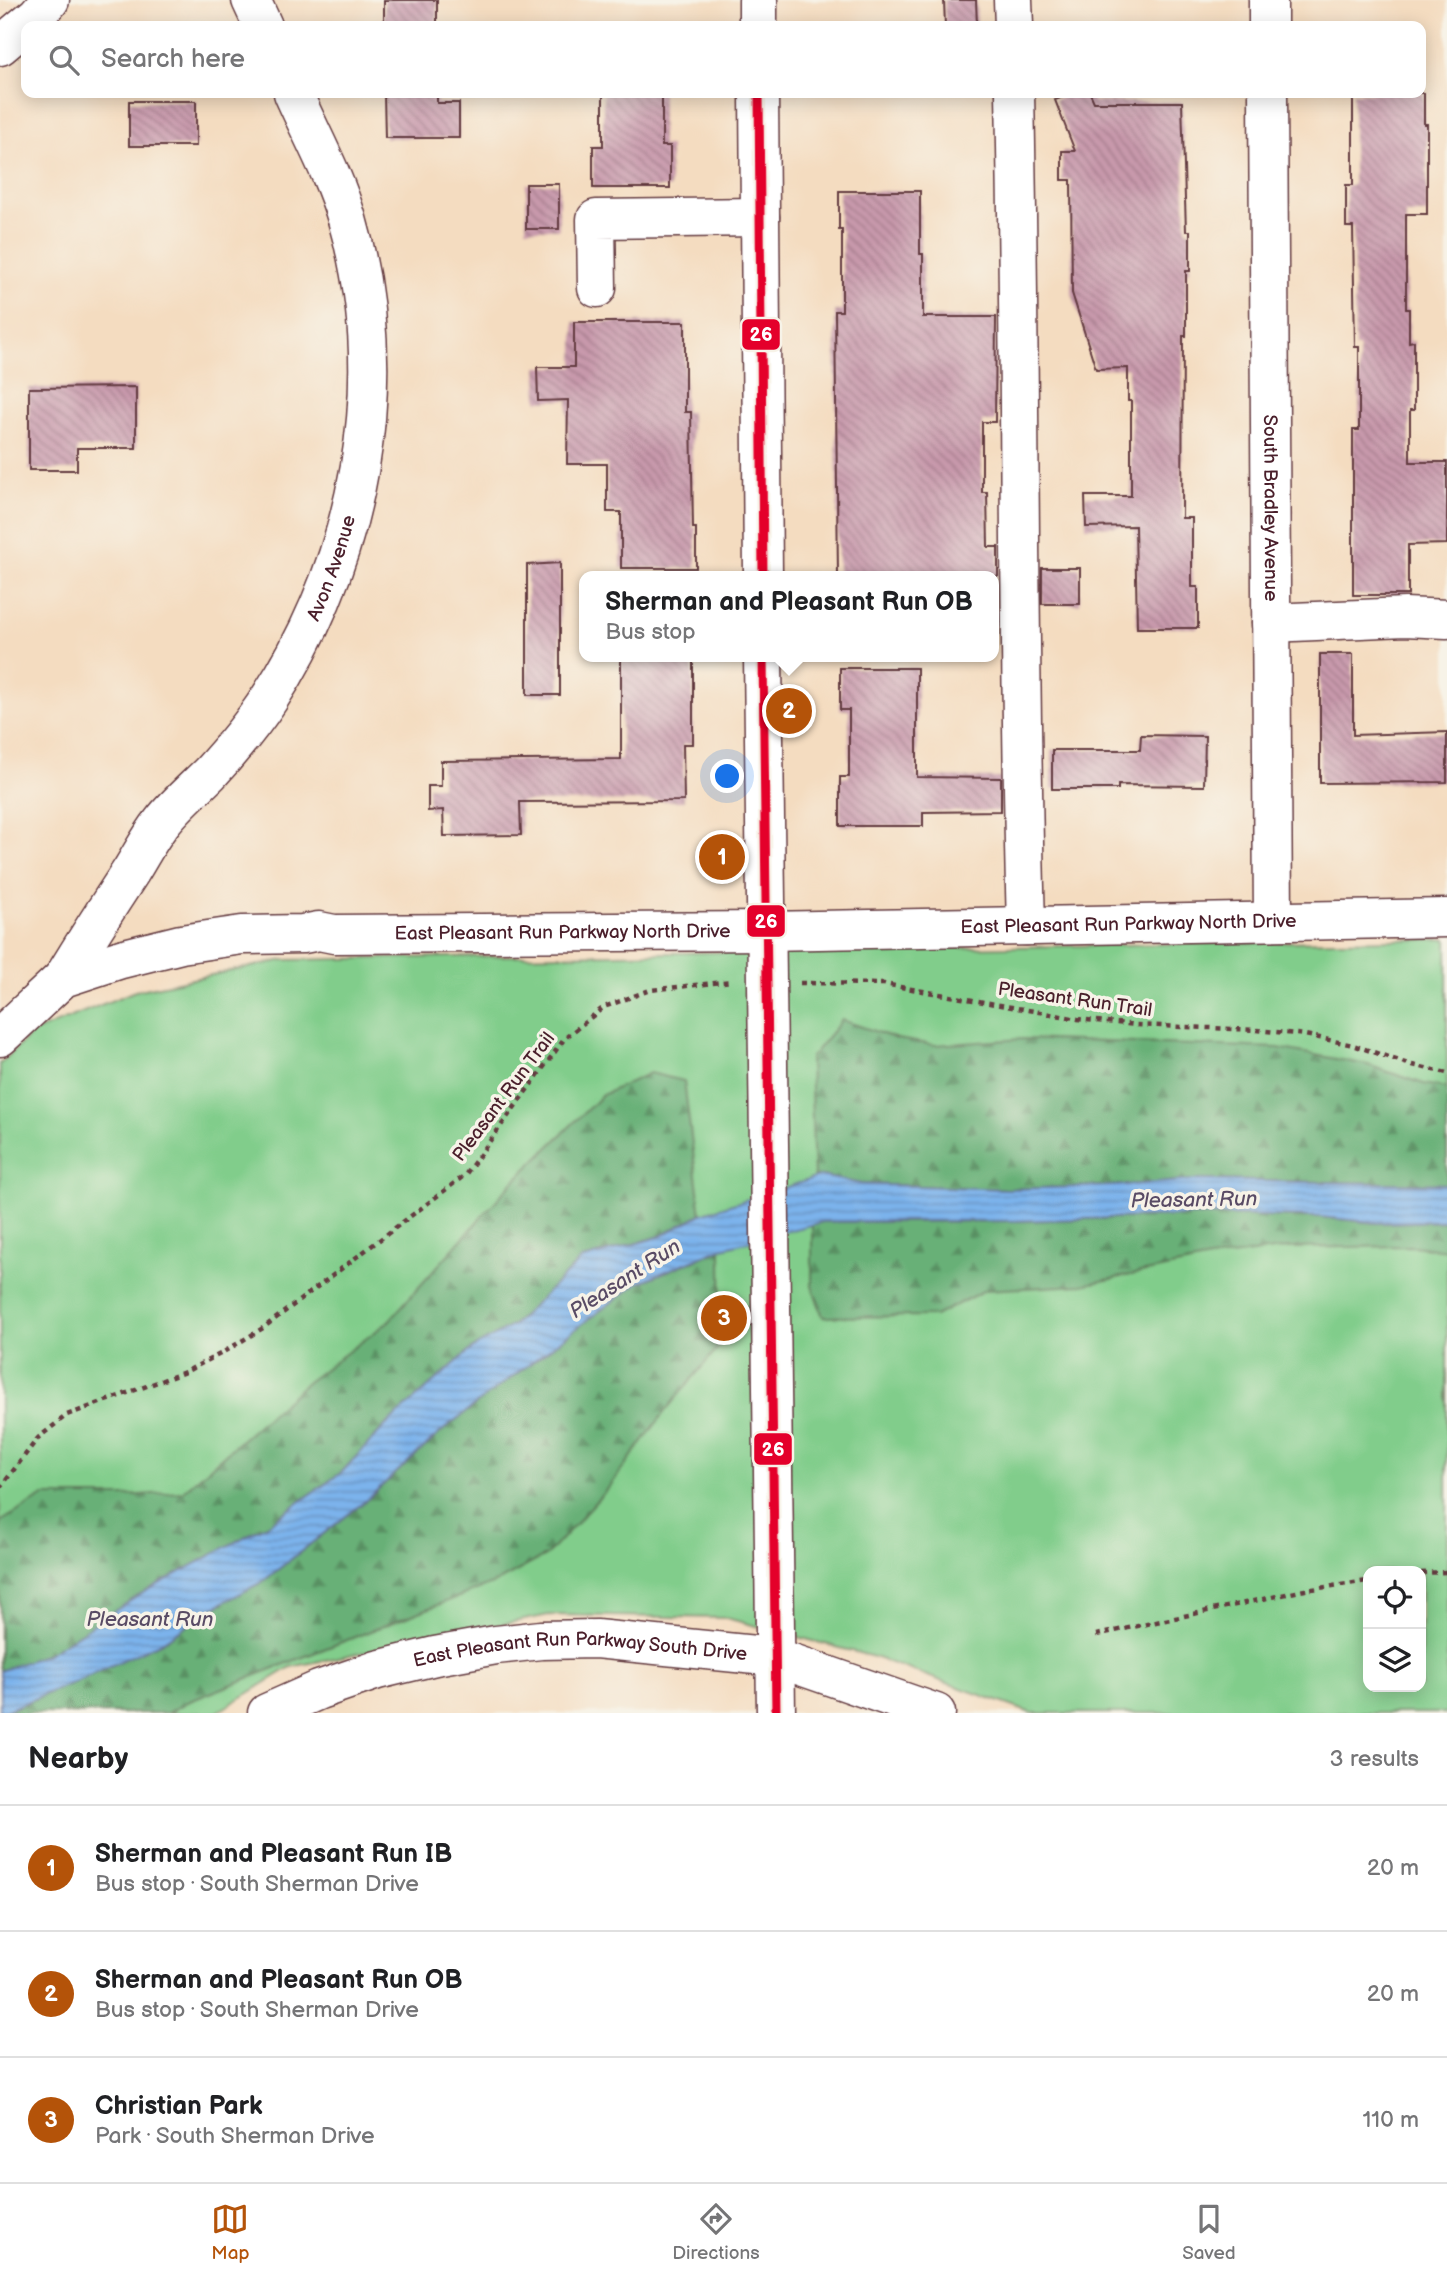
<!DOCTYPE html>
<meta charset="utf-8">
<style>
body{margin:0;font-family:"Balsamiq Sans",sans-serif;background:#f2f2f2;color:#202124}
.controls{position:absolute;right:21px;bottom:21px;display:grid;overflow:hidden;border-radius:14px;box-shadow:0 4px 18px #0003}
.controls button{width:63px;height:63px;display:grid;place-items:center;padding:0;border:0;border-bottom:2px solid #e0e0e0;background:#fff;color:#202124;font:35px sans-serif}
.you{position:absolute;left:728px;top:777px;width:24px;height:24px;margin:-18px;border:5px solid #fff;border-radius:50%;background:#1a73e8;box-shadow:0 0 0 10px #1a73e833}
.badge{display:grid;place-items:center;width:46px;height:46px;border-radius:50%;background:#b45309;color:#fff;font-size:23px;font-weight:700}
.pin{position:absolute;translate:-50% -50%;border:4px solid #fff;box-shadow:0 2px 7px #0006}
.popup{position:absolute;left:579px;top:571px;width:420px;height:91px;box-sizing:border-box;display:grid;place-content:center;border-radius:14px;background:#fff;filter:drop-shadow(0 2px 5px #0005);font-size:23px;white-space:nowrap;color:#757577}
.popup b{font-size:26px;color:#202124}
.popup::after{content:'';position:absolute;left:50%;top:100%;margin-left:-14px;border:14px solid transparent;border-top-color:#fff}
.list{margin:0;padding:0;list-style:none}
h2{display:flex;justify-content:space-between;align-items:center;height:91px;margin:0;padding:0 28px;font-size:30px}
h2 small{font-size:23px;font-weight:400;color:#757577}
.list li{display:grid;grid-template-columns:46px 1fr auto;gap:21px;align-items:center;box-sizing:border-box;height:126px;padding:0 28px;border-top:2px solid #e0e0e0}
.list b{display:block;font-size:26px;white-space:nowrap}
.list p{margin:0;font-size:23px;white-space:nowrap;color:#757577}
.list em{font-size:23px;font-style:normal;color:#757577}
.icon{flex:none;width:38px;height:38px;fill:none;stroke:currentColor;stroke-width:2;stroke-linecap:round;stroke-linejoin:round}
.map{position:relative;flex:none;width:1447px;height:1713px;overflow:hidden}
.search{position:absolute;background:#fff;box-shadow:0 4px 18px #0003;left:21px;right:21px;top:21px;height:77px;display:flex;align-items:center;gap:18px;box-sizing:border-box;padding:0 24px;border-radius:14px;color:#757577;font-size:26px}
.sheet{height:469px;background:#fff}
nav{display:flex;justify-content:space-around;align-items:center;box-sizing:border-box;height:98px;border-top:2px solid #e0e0e0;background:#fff;font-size:19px;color:#757577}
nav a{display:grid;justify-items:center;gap:4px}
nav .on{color:#b45309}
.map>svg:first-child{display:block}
.green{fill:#81cd8b;stroke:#66765b;stroke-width:2;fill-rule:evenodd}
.forest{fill:url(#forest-firs);stroke:#596851;stroke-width:2}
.water{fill:url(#water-rules);stroke:#63698c;stroke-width:2}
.building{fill:url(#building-back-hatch)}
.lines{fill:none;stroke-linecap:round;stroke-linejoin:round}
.minor-casing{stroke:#643b41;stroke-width:41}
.major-casing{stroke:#643b41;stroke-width:41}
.path{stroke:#643b41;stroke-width:4.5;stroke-dasharray:5 5;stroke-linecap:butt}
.minor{stroke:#fff;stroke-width:38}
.major{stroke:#fff;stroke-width:38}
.bus-1-casing{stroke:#f7f3e8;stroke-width:14}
.bus-1{stroke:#e4002b;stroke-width:9}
.labels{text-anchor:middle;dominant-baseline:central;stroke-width:7;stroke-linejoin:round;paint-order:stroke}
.street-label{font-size:19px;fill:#4a1f2b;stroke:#f7f3e8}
.water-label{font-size:21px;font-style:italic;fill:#594b65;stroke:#f7f3e8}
.line-badge{stroke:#f7f3e8;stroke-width:2.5}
.badge-label{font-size:19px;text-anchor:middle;font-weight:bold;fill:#fff}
</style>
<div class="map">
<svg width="1447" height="1713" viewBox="0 0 1447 1713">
<defs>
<pattern id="forest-firs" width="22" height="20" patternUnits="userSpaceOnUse" patternTransform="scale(1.75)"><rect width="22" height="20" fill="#68b077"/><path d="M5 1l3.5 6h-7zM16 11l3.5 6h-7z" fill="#588f62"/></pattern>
<pattern id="water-rules" width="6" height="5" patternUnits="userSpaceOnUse" patternTransform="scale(1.75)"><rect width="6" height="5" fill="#7cb3ec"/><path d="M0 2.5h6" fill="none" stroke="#6891bf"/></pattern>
<pattern id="building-back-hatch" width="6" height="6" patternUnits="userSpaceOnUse" patternTransform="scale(1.75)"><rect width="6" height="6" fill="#c899ac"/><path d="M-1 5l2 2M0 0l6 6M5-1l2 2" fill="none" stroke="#a47c8c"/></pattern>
</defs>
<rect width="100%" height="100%" fill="#f7f3e8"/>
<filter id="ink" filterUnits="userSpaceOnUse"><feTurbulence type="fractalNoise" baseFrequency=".0143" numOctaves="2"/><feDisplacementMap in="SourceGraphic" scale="14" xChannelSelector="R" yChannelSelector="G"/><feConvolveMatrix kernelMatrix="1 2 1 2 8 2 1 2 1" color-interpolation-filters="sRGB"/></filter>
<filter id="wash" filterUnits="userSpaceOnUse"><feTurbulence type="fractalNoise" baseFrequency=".00686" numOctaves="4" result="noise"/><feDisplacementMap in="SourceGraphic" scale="28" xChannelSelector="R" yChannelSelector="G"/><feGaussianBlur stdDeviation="1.57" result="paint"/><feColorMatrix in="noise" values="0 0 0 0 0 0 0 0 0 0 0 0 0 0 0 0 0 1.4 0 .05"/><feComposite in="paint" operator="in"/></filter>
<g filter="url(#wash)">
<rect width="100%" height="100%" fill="#f4dcc0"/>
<path class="green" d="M1447,939V1713H1031L874,1657L726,1618L549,1615L291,1667L216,1713H0V1064L32,1033L135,991L284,960ZM1368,1571H1421V1687H1368Z"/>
<path class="forest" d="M842,1020L897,1039L935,1045L1023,1039L1278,1048L1368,1065L1424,1084L1447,1088V1184L1197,1180L1111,1186L1007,1189L861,1184L821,1176L814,1178L810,1058Z
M650,1073L684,1081L701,1214L661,1236L581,1260L513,1325L473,1348L452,1366L385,1426L342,1472L270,1523L146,1591L47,1654L0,1671V1522L44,1496H125L182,1492L307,1382L387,1323L510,1185L602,1095Z
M1212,1215L1320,1217L1378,1223L1447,1221V1250L1412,1246L1288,1248L1210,1259L1082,1285L985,1290L935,1316L823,1317L812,1285V1224L822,1222L1017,1221Z
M721,1249L722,1343L666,1410L610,1486L547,1555L497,1582L187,1702L168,1713H3L162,1642L211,1609L262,1582L364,1502L449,1425L582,1324L638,1283Z"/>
<path class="water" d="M821,1176L861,1184L1007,1189L1111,1186L1196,1180L1447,1184V1221L1378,1223L1320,1217L1212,1215L1017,1221L822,1222L719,1249L638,1283L582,1324L449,1425L364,1502L262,1582L211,1609L162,1642L82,1679L0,1713V1671L47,1654L146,1591L270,1523L342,1472L385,1426L452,1366L473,1348L513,1325L581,1260L661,1236L701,1214Z"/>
<g id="blocks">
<path class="building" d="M384,0H437V26H384Z
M944,0H976L977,26H945Z
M384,93H437V103H459V138H385Z
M603,93H662V146H670V188H593V146H603Z
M1074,93H1090L1094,102H1182L1186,231H1190V271H1186V336H1183L1182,518H1192V587H1198V628H1137L1135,526L1086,527L1085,496H1131V401H1128V368L1096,369L1072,293L1071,180H1062V151H1075L1055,100Z
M1353,93H1424V124H1427V214H1406V309H1409V342L1414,341V410H1410V462H1447V544L1408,545V595H1353V430H1359V347H1355L1353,227H1346V185H1353Z
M129,101H196V146H129Z
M526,184H559V229H526Z
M839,191H920V254H923V317H996L995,422H982V492H987L988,547H998V576H838L835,311H842V230H839Z
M574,322H685V412H691L693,528H696V568H621V512H607V464H567L568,400L538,401L537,367H574Z
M136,387V448H77V470H29V388Z
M560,563V695H527V565Z
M1042,568H1080V604H1042Z
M1320,654H1353V735L1447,732V782L1320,783Z
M621,657H693V744H683L684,801L520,802L521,835L444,836L443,810L428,811V786H441V761L621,759Z
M840,668H917V777L1001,778V811L923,812V826H840V777H849V710H840Z
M1141,735L1205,736L1204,786L1118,785V789H1052V750H1140Z"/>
</g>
</g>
<g filter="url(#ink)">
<use href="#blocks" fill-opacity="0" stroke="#643b41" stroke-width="2"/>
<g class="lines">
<g class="minor-casing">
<g id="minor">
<path d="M251,0L263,26"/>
<path d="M1013,0L1014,26"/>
<path d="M1268,0V26"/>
<path d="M0,46L37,15L50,0"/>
<path d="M1015,93C1021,370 1018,648 1026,926"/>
<path id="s1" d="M1268,93L1273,921"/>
<path d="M597,288L596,219L760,217"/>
<path d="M1271,623L1405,617L1447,619"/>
<path id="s2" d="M63,978C85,942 108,906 131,871C141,855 150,837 162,822C176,804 194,789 210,773C231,750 252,725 269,699C360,559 394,381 347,219C334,175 311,134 293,93"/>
<path id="s3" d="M0,1037L63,978L121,959L181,944L242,935L303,934L319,931L334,934L766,931L1447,918"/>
<path id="s4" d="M267,1713L319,1690L377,1670L435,1656L496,1645L541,1640L596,1639L775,1657L936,1713"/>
</g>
</g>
<g class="major-casing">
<path id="major" d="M758,0V26
M759,93L763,576
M763,657L776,1713"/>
</g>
<path class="path" d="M800,983L884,984L1078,1019L1136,1025L1257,1030L1305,1035L1353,1045L1408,1064L1447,1073
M0,1488L38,1438L67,1415L185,1372L222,1353L263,1328L465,1175L565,1038L604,1007L650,990L732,981
M1421,1573L1447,1572
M1096,1635L1305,1590L1368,1581"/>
<use href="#minor" class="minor"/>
<use href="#major" class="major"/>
<g class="bus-1-casing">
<path id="bus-1" d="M759,93L763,576
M763,657L776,1713"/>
</g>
<use href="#bus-1" class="bus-1"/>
</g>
</g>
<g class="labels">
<g class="street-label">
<text stroke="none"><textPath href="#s1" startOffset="415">South Bradley Avenue</textPath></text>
<text stroke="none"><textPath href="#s2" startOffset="494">Avon Avenue</textPath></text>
<text stroke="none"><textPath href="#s3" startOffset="1158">East Pleasant Run Parkway North Drive</textPath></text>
<text stroke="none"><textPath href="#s3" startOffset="592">East Pleasant Run Parkway North Drive</textPath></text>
<text transform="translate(1075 1000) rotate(8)">Pleasant Run Trail</text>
<text transform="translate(504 1097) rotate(-53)">Pleasant Run Trail</text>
<text stroke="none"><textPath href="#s4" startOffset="324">East Pleasant Run Parkway South Drive</textPath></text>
</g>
<g class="water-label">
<text transform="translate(1194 1200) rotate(-1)">Pleasant Run</text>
<text transform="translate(625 1279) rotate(-33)">Pleasant Run</text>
<text x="150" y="1619">Pleasant Run</text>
</g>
</g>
<g class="line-badge">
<rect x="741" y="318" width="40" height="33" rx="7" fill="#e4002b"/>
<rect x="746" y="904" width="40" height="34" rx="7" fill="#e4002b"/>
<rect x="753" y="1432" width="40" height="34" rx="7" fill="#e4002b"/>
</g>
<g class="badge-label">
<text x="761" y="341">26</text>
<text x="766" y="928">26</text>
<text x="773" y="1456">26</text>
</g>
</svg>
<div class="controls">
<button><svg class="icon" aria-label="locate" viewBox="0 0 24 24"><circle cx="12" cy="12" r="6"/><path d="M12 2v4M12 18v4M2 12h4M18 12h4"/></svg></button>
<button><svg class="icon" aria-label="layers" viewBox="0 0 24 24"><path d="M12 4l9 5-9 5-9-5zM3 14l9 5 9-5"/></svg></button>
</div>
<div class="you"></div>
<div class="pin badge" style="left:722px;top:857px">1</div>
<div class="pin badge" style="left:789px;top:711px">2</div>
<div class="popup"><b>Sherman and Pleasant Run OB</b>Bus stop</div>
<div class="pin badge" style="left:724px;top:1318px">3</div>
<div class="search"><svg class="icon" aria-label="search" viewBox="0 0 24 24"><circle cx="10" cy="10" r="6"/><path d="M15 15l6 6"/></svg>Search here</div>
</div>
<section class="sheet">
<h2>Nearby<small>3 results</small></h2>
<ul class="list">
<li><span class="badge">1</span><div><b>Sherman and Pleasant Run IB</b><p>Bus stop · South Sherman Drive</p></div><em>20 m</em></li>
<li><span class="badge">2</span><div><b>Sherman and Pleasant Run OB</b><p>Bus stop · South Sherman Drive</p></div><em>20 m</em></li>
<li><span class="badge">3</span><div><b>Christian Park</b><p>Park · South Sherman Drive</p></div><em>110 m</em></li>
</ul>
</section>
<nav>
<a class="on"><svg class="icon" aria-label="map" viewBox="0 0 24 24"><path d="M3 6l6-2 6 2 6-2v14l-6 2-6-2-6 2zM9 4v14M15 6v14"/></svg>Map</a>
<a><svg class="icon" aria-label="directions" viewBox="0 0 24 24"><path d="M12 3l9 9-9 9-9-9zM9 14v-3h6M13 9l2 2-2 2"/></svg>Directions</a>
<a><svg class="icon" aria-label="saved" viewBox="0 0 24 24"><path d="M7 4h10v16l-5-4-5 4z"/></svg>Saved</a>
</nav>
